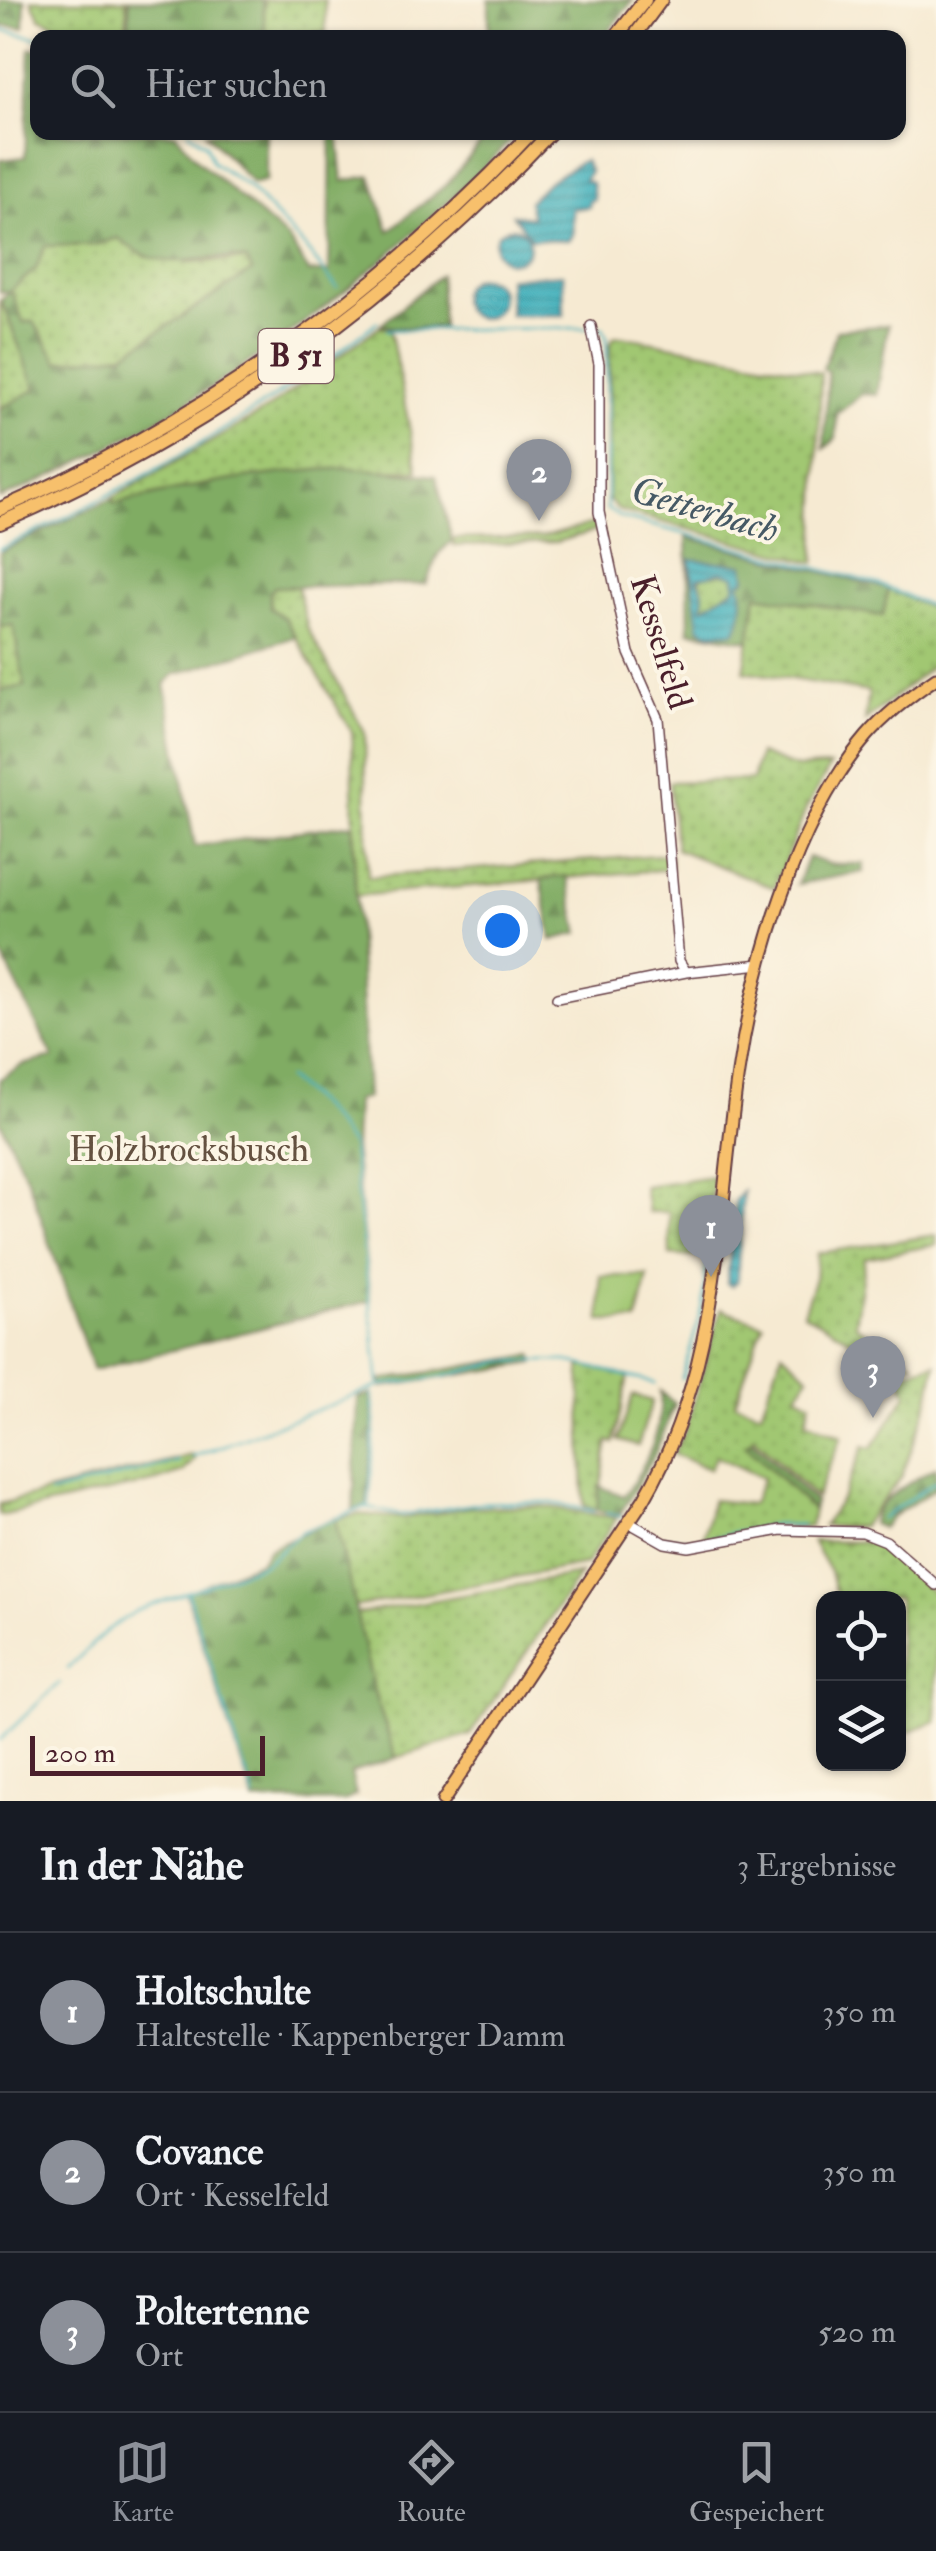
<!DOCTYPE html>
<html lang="de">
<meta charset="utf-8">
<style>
body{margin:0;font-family:"IM FELL Double Pica",serif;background:#242831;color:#f1f3f6}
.controls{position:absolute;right:30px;bottom:30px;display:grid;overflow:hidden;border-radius:20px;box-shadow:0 2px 8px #0004}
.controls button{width:90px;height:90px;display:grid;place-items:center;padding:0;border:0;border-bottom:2px solid #363941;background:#171b24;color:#f1f3f6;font:50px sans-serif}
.scale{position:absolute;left:30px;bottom:25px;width:235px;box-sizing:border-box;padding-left:10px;border:5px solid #4a1f2b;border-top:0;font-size:28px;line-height:35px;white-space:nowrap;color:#4a1f2b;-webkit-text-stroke:8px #fcf5e5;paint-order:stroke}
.you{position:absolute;left:502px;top:930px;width:35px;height:35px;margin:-25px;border:8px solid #fff;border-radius:50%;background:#1a73e8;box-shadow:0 0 0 15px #1a73e833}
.badge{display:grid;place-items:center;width:65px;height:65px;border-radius:50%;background:#8c9099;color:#fff;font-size:32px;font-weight:700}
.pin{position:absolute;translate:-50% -82px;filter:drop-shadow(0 2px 5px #0008)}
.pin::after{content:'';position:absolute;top:52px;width:35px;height:30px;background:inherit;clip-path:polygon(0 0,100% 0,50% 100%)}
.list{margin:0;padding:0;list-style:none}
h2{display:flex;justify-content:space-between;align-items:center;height:130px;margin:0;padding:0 40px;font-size:42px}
h2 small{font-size:32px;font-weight:400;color:#9ea1a6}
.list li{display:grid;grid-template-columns:65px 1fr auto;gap:30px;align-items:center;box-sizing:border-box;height:160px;padding:0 40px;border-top:2px solid #363941}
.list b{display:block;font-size:38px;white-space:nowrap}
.list p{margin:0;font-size:32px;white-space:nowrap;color:#9ea1a6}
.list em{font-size:32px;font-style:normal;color:#9ea1a6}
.icon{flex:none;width:55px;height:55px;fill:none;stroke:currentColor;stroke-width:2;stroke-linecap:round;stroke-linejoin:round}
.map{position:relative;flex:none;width:936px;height:1801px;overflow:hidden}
.search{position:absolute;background:#171b24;box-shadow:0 2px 8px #0004;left:30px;right:30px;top:30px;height:110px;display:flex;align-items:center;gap:25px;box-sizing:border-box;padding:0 35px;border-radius:20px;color:#9ea1a6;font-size:38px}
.sheet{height:610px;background:#171b24}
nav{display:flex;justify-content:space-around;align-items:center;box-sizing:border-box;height:140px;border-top:2px solid #363941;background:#171b24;font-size:28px;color:#9ea1a6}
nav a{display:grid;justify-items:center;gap:5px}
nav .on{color:#8c9099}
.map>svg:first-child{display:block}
.grass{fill:url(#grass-dots);stroke:#76734e;stroke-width:2.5}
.forest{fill:url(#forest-firs);stroke:#656648;stroke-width:2.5;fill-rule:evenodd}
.park{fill:#a1c772;stroke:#76734e;stroke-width:2.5}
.water{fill:url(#water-rules);stroke:#456874;stroke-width:2.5;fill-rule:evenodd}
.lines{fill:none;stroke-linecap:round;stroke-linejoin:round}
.stream{stroke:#40b0bc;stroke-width:2.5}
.minor-casing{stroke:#643d44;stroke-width:12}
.major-casing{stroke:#643d44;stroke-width:15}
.highway-casing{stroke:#643d44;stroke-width:16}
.minor{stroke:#fff;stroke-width:9}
.major{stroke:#f7c06c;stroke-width:11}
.highway{stroke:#f7c06c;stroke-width:12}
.labels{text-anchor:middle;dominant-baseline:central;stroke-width:8;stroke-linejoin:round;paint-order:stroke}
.shield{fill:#fcf5e5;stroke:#7f5f63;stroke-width:2.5}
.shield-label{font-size:32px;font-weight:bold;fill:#4a1f2b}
.street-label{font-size:35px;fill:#4a1f2b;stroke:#fcf5e5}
.park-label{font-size:35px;fill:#645140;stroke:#fcf5e5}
.water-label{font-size:38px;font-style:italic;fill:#465965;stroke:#fcf5e5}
</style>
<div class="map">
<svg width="936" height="1801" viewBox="0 0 936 1801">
<defs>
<pattern id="grass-dots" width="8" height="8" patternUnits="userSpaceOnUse" patternTransform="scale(2.5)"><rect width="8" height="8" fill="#a1c772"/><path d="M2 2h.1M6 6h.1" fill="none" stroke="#8caa63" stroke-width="1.8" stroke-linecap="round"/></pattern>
<pattern id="forest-firs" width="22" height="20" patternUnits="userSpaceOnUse" patternTransform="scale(2.5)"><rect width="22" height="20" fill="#80ac64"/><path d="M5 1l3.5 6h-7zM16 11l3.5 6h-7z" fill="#6b8b53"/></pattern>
<pattern id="water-rules" width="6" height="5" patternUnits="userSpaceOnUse" patternTransform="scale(2.5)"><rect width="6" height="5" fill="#40b0bc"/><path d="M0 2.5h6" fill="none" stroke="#388f99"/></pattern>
</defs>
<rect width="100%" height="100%" fill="#fcf5e5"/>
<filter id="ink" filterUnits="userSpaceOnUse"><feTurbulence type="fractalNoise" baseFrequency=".01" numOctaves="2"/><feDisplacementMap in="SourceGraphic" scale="20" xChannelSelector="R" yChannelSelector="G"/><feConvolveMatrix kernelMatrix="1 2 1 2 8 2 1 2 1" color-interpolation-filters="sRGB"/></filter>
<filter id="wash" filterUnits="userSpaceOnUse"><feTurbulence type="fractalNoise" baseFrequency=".0048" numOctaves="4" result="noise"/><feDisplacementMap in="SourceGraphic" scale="40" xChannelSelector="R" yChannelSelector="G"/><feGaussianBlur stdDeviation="2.25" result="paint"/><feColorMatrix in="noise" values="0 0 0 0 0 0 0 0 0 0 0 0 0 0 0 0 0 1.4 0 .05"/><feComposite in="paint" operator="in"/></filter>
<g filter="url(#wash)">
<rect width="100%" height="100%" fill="#f6ead2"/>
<path class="grass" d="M31,0H127L126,37H75L64,27L40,18Z
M263,0H325L326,32L265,33Z
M118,238L188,262L247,260L252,271L124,354L58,362L34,322H23L11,290L36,269L45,246L95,245Z
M0,299L37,389L0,409Z
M380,326L390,329L418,471C311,467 218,478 114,504L111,499L266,410Z
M621,336L821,373L815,563L618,510L608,499L610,345L614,337Z
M598,523L599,530L556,542L454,546L452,539L543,537Z
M727,573L735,576V588L702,608L700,575Z
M297,586L308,629L365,732L368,877L670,854L671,869L355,896L352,732L285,619L270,608V592L275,587Z
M888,589L936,611V663L865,721L869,692L744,671L756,595L883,615Z
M13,624L25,687L0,691V627Z
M759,754L796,768L830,766L806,809L774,888L676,849L669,782L752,780Z
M713,1176L708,1258L670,1255L669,1212H648L644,1186Z
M936,1235V1245L865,1258L855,1325L914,1363L895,1365L803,1313L815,1278L817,1253Z
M721,1309L763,1324L735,1403L761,1412L782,1352L809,1376L797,1394L811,1402L806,1421L842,1436L816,1498L754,1437L746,1445L813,1510L810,1527L775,1526L702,1542L712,1500L752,1504L763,1478L716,1456L709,1469L673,1454L685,1432Z
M936,1363L928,1404L901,1478L861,1527L823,1526L842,1498L864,1446L872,1448L907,1394L899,1374Z
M580,1365L628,1376L614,1443L608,1441L597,1510L584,1506Z
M192,1455L195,1459L183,1472L157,1481L0,1516V1504Z
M543,1506L617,1518L586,1564L354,1607L335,1520L359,1514L403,1518L471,1507Z
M812,1541L873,1542L936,1595V1721L908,1732L899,1724L898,1598H837L830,1572Z
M580,1574L470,1735L396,1758L375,1696L356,1614Z"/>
<path class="forest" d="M0,0H25L24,28L0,26Z
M129,0H263L265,33L326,32V37H129Z
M489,0H633L603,38L489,37Z
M30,49H37L38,132L176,133L198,161L289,240L309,272H329L331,133H338L343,181L371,176L389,231L447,184L489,133H518C371,285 197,416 0,499V409L36,389L1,300L10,291L0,292V160L25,157ZM118,238C165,279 195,251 247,260L252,271L124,354L58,362L34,322H23L11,290L36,269L45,246L95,245Z
M206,133H266V181L253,184Z
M440,275L442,327L394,328L381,324Z
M888,325L877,395L862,394L837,414L836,439L824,449L828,371L823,369L837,330Z
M353,468L436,476L452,541L438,554L426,584L275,587L270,592V608L285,618L295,637L175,674L165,684L195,846L352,824L367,1097L356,1100L354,1148L370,1301L93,1370L28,1180L0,1121V1079L22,1065L53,1057L0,952V691L25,686L13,625L0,627V552L111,499L115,504C195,484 270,471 353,468Z
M687,537L888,589L883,616L757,595L749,641L689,631ZM696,560L744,565L745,579L739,584V618L701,623L689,568Z
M808,857L829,864H864L863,872L797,884Z
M567,876L579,933L552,940L541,879Z
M533,1355L534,1363L382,1387L381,1380Z
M660,1391L675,1404L654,1456L619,1516L597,1510L599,1486L624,1496C647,1464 664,1430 660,1391Z
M371,1394L374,1424L367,1505L353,1511L358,1398Z
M752,1440L815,1502L813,1510L746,1445Z
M936,1467V1488L893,1516L882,1528L872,1524C874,1500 916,1479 936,1467Z
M335,1518L375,1696L396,1758L351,1773L356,1795L344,1801H254L186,1593L261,1561L268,1549Z"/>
<path class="park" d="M600,1276H648L637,1321H601Z
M633,1395L652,1401L638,1446L618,1440Z"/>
<path class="water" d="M584,160L590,172L584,179L592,183L594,199L589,201V207L572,209L573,234L568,240L531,239L513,215L532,217L528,202L549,181Z
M495 245a17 17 0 1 1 34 0a17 17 0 1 1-34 0Z
M563,274L564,315H510L508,278Z
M461 298a20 20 0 1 1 40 0a20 20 0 1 1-40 0Z
M690,559L744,565L746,579L739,584C746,594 742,624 734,632L710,633L699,627ZM721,572L735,576V588L702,608L704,595L698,578Z
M743,1191L737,1282L731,1286L727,1283L735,1200Z"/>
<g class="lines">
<path class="stream" d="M0,30L38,38
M189,132L206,144L212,162L247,186L304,246L337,288
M594,328H603L607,338V509L620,517L878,584L936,609
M387,330L586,328
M0,549C135,486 261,415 377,322
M287,1078L322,1109L352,1146L379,1383
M682,1379L702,1308L710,1230
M193,1457L380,1386L443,1377L503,1361H567L655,1383
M49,1494L178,1461
M369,1505L375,1422L372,1394
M606,1513L622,1517
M881,1519L936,1481
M662,1538L699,1540
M706,1539L774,1525H802
M187,1592L254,1798
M67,1669L106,1631L136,1611L266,1563L301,1532L365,1507L400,1515L481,1503L546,1502L594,1511
M0,1740L59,1683"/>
</g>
</g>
<g filter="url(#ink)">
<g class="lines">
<g class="minor-casing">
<path id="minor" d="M591,326L599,364V512L629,653L658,719L679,961L686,972
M557,998L686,972L761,964
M628,1522L665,1543L689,1547L781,1530L863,1532L886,1541L936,1585"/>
</g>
<g class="major-casing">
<path id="major" d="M443,1801L644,1499C720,1369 717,1218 738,1073C753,967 796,819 867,736C887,713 911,695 936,678"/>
</g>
<g class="highway-casing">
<path id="highway" d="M615,38L645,0
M633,38L661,0
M0,509C201,422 383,291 532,132
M0,523C209,433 395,298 551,132"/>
</g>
<use href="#minor" class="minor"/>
<use href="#major" class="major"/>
<use href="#highway" class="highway"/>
</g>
</g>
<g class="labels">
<rect class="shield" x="258.5" y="329" width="75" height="54" rx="8"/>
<g class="shield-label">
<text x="296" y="356">B 51</text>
</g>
<g class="street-label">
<text transform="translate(661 642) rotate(73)">Kesselfeld</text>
</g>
<g class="park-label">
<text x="189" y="1150">Holzbrocksbusch</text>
</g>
<g class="water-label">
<text transform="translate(705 510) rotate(16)">Getterbach</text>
</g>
</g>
</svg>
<div class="controls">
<button><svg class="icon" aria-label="locate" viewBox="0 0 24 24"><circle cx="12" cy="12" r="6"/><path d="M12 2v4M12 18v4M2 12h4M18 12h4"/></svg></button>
<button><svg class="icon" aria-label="layers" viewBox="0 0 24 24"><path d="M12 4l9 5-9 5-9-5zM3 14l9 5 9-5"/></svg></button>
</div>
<div class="scale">200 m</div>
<div class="you"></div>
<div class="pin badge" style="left:711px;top:1277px">1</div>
<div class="pin badge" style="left:539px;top:521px">2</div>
<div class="pin badge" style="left:873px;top:1418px">3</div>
<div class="search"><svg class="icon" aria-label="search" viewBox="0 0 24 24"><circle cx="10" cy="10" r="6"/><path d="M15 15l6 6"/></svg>Hier suchen</div>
</div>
<section class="sheet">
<h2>In der Nähe<small>3 Ergebnisse</small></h2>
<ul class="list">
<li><span class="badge">1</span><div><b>Holtschulte</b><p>Haltestelle · Kappenberger Damm</p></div><em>350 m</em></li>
<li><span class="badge">2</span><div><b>Covance</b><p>Ort · Kesselfeld</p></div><em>350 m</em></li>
<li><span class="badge">3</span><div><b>Poltertenne</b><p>Ort</p></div><em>520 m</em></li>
</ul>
</section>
<nav>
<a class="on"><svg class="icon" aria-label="map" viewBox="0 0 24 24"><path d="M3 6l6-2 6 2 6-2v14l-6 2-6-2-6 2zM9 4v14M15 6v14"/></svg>Karte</a>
<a><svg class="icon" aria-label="directions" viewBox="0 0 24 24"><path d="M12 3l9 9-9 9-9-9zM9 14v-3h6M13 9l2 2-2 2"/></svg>Route</a>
<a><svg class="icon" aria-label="saved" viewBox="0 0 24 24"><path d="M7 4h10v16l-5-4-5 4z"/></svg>Gespeichert</a>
</nav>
